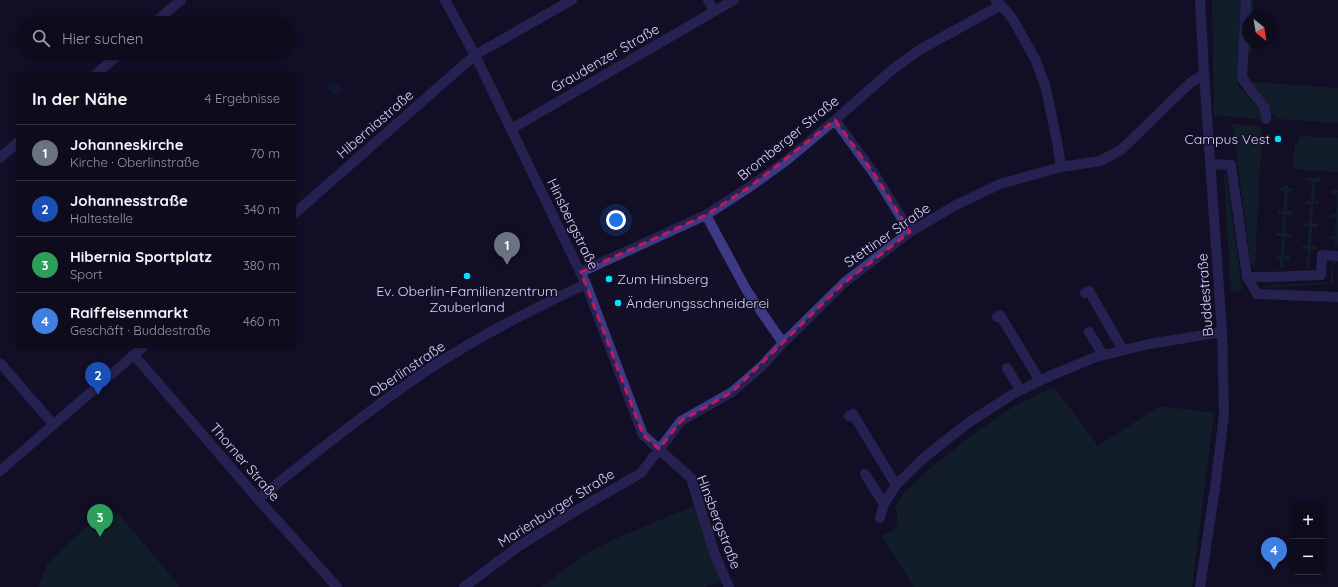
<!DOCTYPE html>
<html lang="de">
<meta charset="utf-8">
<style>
body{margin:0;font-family:Quicksand,sans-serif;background:#171425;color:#f1f3f6}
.controls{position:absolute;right:12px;bottom:12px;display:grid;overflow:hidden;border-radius:6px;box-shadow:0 1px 3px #0004}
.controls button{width:36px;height:36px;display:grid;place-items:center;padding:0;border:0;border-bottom:1px solid #2e2b3b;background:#0e0b1c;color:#f1f3f6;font:20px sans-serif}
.compass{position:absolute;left:1242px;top:12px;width:36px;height:36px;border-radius:50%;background:#0e0b1c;box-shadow:0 1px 3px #0004;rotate:150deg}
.you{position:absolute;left:616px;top:220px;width:14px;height:14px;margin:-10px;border:3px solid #fff;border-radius:50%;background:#1a73e8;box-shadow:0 0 0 6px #1a73e833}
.badge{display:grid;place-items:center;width:26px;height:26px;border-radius:50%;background:#0b8043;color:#fff;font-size:13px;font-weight:700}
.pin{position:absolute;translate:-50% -33px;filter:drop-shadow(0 1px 2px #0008)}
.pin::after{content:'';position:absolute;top:21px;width:14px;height:12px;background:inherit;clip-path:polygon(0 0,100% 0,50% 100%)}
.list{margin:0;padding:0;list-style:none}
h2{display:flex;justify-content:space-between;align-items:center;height:52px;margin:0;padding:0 16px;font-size:17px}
h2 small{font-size:13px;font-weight:400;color:#9b9ba3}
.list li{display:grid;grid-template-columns:26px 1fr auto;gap:12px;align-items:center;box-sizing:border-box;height:56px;padding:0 16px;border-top:1px solid #2e2b3b}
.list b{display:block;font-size:15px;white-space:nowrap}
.list p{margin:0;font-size:13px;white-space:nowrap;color:#9b9ba3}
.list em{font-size:13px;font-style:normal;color:#9b9ba3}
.icon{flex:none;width:22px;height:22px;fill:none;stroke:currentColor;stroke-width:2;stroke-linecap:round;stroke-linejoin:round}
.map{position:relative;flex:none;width:1338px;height:587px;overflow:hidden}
.search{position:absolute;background:#0e0b1c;box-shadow:0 1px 3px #0004;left:16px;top:16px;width:280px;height:44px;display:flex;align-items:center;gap:10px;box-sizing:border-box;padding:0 14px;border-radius:22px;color:#9b9ba3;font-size:15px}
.panel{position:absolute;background:#0e0b1c;box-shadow:0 1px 3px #0004;left:16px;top:72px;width:280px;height:276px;border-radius:6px}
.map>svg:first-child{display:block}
.green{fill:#12302f}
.water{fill:#0c2248}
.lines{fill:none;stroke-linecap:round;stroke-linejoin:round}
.minor{stroke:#3d3a85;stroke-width:10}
.marked{fill:none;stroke:#c2185b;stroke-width:3;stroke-dasharray:8 5;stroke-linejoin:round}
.poi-dot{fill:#00e5ff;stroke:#130f26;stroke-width:1.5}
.labels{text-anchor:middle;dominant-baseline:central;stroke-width:3;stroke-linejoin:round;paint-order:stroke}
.street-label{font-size:14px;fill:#d9d4ff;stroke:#130f26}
.poi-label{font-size:14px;fill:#d9d4ff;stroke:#130f26;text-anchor:start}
</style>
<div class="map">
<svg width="1338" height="587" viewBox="0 0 1338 587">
<rect width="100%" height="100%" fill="#130f26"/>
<path class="green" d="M1212,0H1253V18H1248V42H1251V52H1238L1237,81L1239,87L1258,108L1261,112V119L1214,115Z
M1249,82L1338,88V123L1277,119Z
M1237,124L1262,127L1255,265L1251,264L1233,127L1228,126V125H1235Z
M1299,136L1338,138V172L1293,169L1295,143H1298Z
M1224,173L1226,175L1227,180L1242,290L1231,293Z
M1306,178H1321L1320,182H1314V201H1319V204H1313L1312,224H1318V227H1312L1311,246H1317V249H1310L1309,269L1307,268L1308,249L1302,248V246H1308L1309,226H1303V223H1309L1310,204H1305V201H1311L1312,181L1305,180Z
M1338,184V240L1337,248H1334L1335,240L1329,239V236H1335L1336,217H1330V214H1336L1337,194H1331V190H1338Z
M1285,185H1288V188L1293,189V192L1288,191L1287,211H1292V215H1286L1285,233L1291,234V237H1285L1284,256H1290L1289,260L1283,259V267H1280V259H1275V256H1281L1282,236H1276V233H1282L1283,214H1278V211H1283L1284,191L1279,190V188H1284Z
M1332,260H1338V262L1333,263V283L1263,288V286L1331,282Z
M1054,387L1098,446L1160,406L1214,413L1192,587H914L881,535L891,532L898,525L896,505L903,494L934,465L976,432L1013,407Z
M699,504L726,579L705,587H541L587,553L617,538Z
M107,507L112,513L114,512L116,516L118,513L180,587H39L47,565Z"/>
<path class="water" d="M331,83C336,83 340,85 342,90L339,94H333L327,89L326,87Z"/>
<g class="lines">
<path class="minor" d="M445,0L475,55L511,129L586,284L643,435L691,478L715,555L729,587
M708,0L714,11
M1200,0L1204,74L1222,332L1224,414L1216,481L1200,587
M1246,0L1242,78L1250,89L1264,107L1266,114V119
M996,1L1008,13L1015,23L1035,59L1045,85L1057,141L1061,167
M154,23L181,0
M96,74L120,53
M835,120L875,175L910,232
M511,129L734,0
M0,158L18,142
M1210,164L1231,165L1247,277L1257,294L1338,297
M294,214L475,55L572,0
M706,215L747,291L783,343
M581,272L706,215L751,186L787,160L835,120L893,69L921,49L1001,5
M1247,277H1268L1321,275L1322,255L1338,256
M1085,293L1089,291L1123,350
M997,317L1000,315L1040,381
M1089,332L1103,355
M134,355L258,499L337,587
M0,363L53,424
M1007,368L1020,390
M849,416L853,414L896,485
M0,471L144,346
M865,474L884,504
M258,499C314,454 370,409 429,369C479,336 532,309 586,284
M880,518L884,504L896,485L926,456L968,423L1013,394L1052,375L1096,357L1149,344L1222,332
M464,587L519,546L572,513L641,473L681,421L732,392L762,366L783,343L845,282L910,232L956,205L1000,184L1061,167L1100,161L1121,150L1190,83L1204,74"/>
</g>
<path d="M0 0H1338V587H0ZM835,120L875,175L910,232L845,282L732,392L681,421L659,449L643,435L581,272L706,215L751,186Z" fill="#130f26" fill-opacity=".55" fill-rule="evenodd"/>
<path class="marked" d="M835,120L875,175L910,232L845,282L732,392L681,421L659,449L643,435L581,272L706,215L751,186Z"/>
<g class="poi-dot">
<circle cx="1278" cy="139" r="4"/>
<circle cx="467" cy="276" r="4"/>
<circle cx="609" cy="279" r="4"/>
<circle cx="618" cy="303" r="4"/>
</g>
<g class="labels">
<g class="street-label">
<text transform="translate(605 58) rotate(-30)">Graudenzer Straße</text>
<text transform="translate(375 124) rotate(-41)">Hiberniastraße</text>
<text transform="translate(788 138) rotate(-39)">Bromberger Straße</text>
<text transform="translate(573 224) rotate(64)">Hinsbergstraße</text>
<text transform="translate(887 235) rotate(-35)">Stettiner Straße</text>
<text transform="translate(1205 295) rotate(-94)">Buddestraße</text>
<text transform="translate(407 369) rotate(-34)">Oberlinstraße</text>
<text transform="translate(245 462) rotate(49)">Thorner Straße</text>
<text transform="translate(556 508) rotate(-32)">Marienburger Straße</text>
<text transform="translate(719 522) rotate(69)">Hinsbergstraße</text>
</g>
<g class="poi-label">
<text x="1270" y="139" text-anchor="end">Campus Vest</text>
<text x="617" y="279">Zum Hinsberg</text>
<text x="467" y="291" text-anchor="middle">Ev. Oberlin-Familienzentrum<tspan x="467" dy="16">Zauberland</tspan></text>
<text x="626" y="303">Änderungsschneiderei</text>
</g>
</g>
</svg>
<div class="controls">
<button>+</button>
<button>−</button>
</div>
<svg class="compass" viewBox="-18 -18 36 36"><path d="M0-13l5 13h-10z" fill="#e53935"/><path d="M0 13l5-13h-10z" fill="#9b9ba3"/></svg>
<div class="you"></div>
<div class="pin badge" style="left:507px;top:265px;background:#6b7280">1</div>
<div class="pin badge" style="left:98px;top:395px;background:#1a4fb4">2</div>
<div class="pin badge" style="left:100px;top:537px;background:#2e9e5b">3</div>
<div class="pin badge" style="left:1274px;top:570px;background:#3f7fe0">4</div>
<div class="search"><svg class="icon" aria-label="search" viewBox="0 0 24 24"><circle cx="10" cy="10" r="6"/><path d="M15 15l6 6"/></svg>Hier suchen</div>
<section class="panel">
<h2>In der Nähe<small>4 Ergebnisse</small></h2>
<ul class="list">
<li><span class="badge" style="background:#6b7280">1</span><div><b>Johanneskirche</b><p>Kirche · Oberlinstraße</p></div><em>70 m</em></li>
<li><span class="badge" style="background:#1a4fb4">2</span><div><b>Johannesstraße</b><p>Haltestelle</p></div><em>340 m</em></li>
<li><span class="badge" style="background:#2e9e5b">3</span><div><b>Hibernia Sportplatz</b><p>Sport</p></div><em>380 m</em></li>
<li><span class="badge" style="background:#3f7fe0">4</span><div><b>Raiffeisenmarkt</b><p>Geschäft · Buddestraße</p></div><em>460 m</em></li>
</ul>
</section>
</div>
